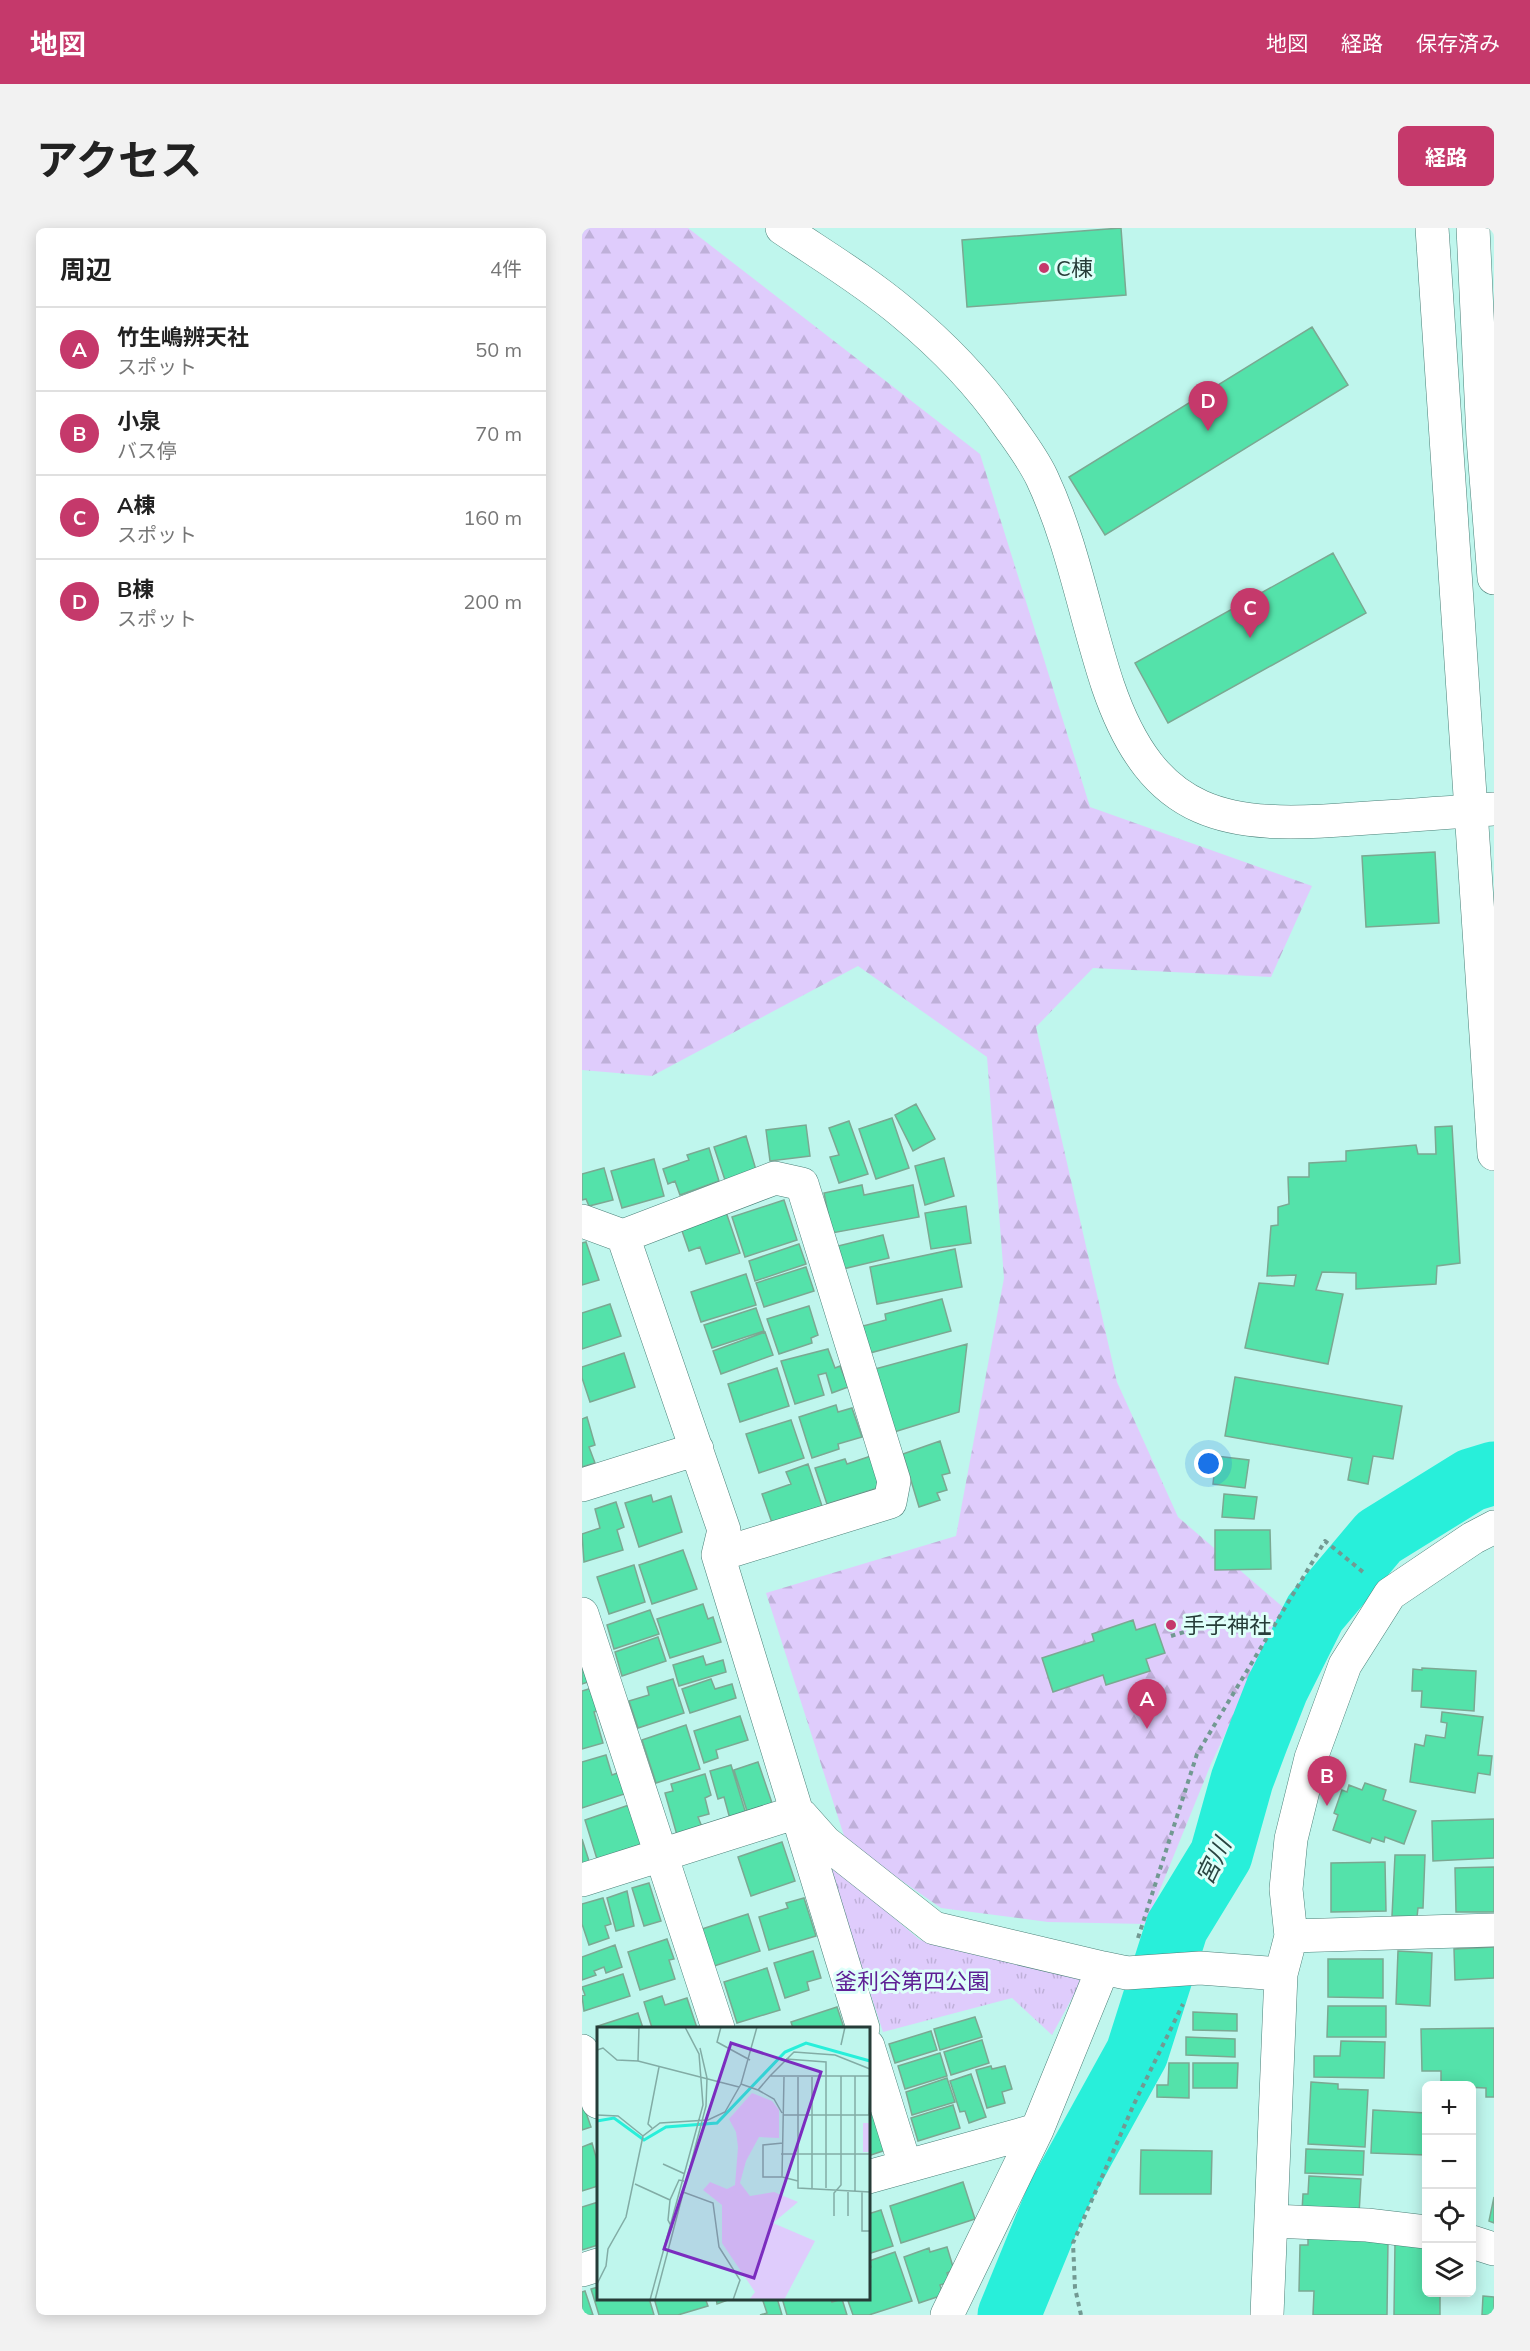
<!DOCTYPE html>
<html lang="ja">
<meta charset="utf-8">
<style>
body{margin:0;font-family:Mulish,"Noto Sans JP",sans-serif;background:#f2f2f2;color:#222}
.controls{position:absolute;right:18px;bottom:18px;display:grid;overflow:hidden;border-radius:9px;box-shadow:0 3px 15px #0003}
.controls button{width:54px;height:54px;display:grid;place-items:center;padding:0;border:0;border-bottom:2px solid #e0e0e0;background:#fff;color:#222;font:30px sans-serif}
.you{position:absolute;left:627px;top:1236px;width:21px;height:21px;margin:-15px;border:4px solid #fff;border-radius:50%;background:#1a73e8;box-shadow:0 0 0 9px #1a73e833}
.badge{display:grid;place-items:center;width:39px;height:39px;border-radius:50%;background:#c5396b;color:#fff;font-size:20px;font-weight:700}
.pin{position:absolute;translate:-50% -50px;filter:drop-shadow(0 2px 3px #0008)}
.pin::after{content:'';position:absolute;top:32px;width:21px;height:18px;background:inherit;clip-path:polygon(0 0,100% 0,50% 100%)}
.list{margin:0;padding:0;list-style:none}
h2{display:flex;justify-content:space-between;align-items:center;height:78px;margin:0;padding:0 24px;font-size:26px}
h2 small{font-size:20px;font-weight:400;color:#767676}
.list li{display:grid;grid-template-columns:39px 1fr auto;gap:18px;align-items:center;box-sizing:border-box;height:84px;padding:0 24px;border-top:2px solid #e0e0e0}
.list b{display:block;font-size:22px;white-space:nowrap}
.list p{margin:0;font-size:20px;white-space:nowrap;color:#767676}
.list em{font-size:20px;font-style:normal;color:#767676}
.icon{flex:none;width:33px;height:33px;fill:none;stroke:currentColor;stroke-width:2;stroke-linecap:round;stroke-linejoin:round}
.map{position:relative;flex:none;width:912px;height:2087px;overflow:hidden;border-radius:9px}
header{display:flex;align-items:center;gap:36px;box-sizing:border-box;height:84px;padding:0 30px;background:#c5396b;color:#fff}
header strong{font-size:28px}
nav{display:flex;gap:33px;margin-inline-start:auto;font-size:21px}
.intro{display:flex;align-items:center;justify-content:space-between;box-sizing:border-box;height:144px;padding:0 36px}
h1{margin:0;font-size:42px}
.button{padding:15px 27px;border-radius:9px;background:#c5396b;color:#fff;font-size:21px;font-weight:700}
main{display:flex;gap:36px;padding:0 36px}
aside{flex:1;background:#fff;border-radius:9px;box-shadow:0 3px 15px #0003}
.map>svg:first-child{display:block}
.forest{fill:url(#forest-firs)}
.park{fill:url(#park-tufts)}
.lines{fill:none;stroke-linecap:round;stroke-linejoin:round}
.river{stroke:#28efda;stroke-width:63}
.building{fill:#54e2aa;stroke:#7ba892;stroke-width:1.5}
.minor-casing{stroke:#4b8078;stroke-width:34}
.path{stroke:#729992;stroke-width:4;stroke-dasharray:4.5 4.5;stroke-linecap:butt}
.minor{stroke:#fff;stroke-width:33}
.poi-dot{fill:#c5396b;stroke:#defff9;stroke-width:2}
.labels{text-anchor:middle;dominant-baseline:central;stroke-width:6;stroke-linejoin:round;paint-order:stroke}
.poi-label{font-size:22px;fill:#263c38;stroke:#defff9;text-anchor:start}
.park-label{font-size:22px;fill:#5e2095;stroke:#defff9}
.water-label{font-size:24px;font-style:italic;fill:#2a4642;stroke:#defff9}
.inset-river{fill:none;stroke:#28efda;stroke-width:3}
.inset-road{fill:none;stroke:#82aca5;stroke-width:1.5}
.view{fill:#7b2cbf;fill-opacity:0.15;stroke:#7b2cbf;stroke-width:3}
.inset-edge{fill:none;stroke:#263c38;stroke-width:3}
</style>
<header>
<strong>地図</strong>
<nav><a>地図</a><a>経路</a><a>保存済み</a></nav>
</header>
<div class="intro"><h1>アクセス</h1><a class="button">経路</a></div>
<main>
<aside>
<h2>周辺<small>4件</small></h2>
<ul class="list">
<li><span class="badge">A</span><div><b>竹生嶋辨天社</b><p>スポット</p></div><em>50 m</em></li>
<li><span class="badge">B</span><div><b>小泉</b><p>バス停</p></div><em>70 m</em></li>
<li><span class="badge">C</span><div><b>A棟</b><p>スポット</p></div><em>160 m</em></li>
<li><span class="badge">D</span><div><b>B棟</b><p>スポット</p></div><em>200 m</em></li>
</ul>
</aside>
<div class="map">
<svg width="912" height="2087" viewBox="0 0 912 2087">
<defs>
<pattern id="forest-firs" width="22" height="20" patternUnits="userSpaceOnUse" patternTransform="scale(1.5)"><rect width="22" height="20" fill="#dfccfc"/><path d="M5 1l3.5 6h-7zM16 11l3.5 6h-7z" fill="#bfb0d9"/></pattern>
<pattern id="park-tufts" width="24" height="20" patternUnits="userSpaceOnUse" patternTransform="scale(1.5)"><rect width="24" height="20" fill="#dfccfc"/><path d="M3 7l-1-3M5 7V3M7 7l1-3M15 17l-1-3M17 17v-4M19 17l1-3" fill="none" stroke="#bfb0d9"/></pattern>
</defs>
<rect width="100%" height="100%" fill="#bff6ed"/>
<path class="forest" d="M0,0H106L398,226L508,579L730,658L689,749L511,740L454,799L535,1154L596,1289L702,1380L629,1536L564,1696L466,1694L359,1680L264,1614L184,1365L374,1308L422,1050L405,829L276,738L70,848L0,842Z"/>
<path class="park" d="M245,1633L338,1712L502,1748L470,1807L430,1770L301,1804Z"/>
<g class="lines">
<path class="river" d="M427,2087L475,1970L555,1825L595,1699L639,1627L660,1552L675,1512L695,1461L733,1385L797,1309L889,1252L912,1245"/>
</g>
<path class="building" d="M539,0L544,67L385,79L380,12Z
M730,99L766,157L523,307L487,249Z
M751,325L784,385L586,495L553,435Z
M853,624L857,695L784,699L780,628Z
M334,876L353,911L331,923L313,887Z
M310,890L327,940L294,951L277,901Z
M267,893L286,946L257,955L248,929L257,927L247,900Z
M224,897L228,928L188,933L184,902Z
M870,898L878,1035L855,1038L854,1056L774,1061V1045L740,1044L734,1062L761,1066L746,1136L663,1120L677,1055L712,1058L714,1047L685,1048L689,998L696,997V979L707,976L706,949H727V935L764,933V923L834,917L836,926H854L853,899Z
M164,908L174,942L143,952L132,919Z
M127,920L137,953L98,967L93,953L86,956L81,941L107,932L105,927Z
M362,930L372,968L343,977L333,938Z
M72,931L82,968L40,980L29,943Z
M22,940L31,972L7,978L4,971L0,972V946Z
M280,957L282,967L331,957L337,989L250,1005L242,965Z
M202,972L215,1012L163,1029L150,989Z
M384,978L389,1015L349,1021L343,985Z
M144,984L158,1025L124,1036L118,1019L107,1023L99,1000Z
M301,1007L307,1030L261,1041L256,1018Z
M4,1014L17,1052L0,1057V1015Z
M217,1016L224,1036L173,1053L167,1033Z
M373,1021L380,1059L295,1076L288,1039Z
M224,1039L232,1063L182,1079L174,1055Z
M164,1046L174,1077L119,1094L109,1064Z
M360,1071L369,1103L288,1125L281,1098L304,1092L303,1086Z
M28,1076L39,1108L0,1121V1085Z
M227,1078L236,1107L229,1110L230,1115L197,1126L185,1091Z
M174,1080L182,1103L130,1120L122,1097Z
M183,1104L191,1127L139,1146L131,1123Z
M385,1116L377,1184L312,1204L293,1141Z
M246,1121L253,1140L258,1138L266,1159L250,1165L244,1145L236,1147L242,1167L213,1176L199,1133Z
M42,1125L53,1159L8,1174L0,1150V1139Z
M195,1140L207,1178L158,1194L146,1156Z
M653,1149L820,1178L811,1231L791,1228L786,1256L766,1252L770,1230L643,1208Z
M254,1177L256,1184L270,1180L280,1209L256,1216L257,1221L230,1230L217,1189Z
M5,1189L13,1217L7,1219L13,1235L0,1239V1191Z
M209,1192L222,1230L177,1245L164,1206Z
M358,1213L368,1245L360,1247L365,1262L355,1265L358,1272L337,1279L321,1226Z
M289,1228L299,1259L245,1276L233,1240L263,1231L265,1236Z
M634,1228L667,1232L663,1260L631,1256Z
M226,1236L240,1278L190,1295L180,1266L209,1256L204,1244Z
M642,1266L675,1269L672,1291L640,1289Z
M69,1267L71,1274L89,1268L100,1304L57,1319L43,1275Z
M34,1274L42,1299L35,1302L41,1322L2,1334L0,1306L18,1300L13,1281Z
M633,1302H688L689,1341L633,1342Z
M101,1322L115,1361L70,1376L57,1337Z
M52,1337L63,1374L27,1386L15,1349Z
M121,1376L126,1391L131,1389L139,1414L88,1430L75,1391Z
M68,1382L77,1406L32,1421L25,1397Z
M551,1392L554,1402L573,1396L583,1425L564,1431L568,1443L524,1457L521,1447L471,1464L460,1430L512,1413L510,1406Z
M76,1409L84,1433L40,1448L33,1424Z
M121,1428L124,1437L141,1432L144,1444L97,1458L91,1437Z
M0,1437L6,1454L0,1456Z
M840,1440L894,1443L892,1483L839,1479L840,1463H830L831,1441L840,1442Z
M91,1451L102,1485L56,1500L47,1473L67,1467L65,1459Z
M129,1451L133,1461L150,1456L154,1470L108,1485L100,1461Z
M10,1460L17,1482L12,1484L21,1515L0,1521V1463Z
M860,1484L901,1489L896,1527L910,1528L908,1547L896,1545L893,1565L828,1554L833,1516L842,1518L844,1507L863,1510L865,1495L859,1494Z
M158,1488L166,1512L134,1522L136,1530L122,1535L112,1503Z
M104,1497L118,1541L74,1555L60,1512Z
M24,1527L30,1547L38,1544L45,1565L0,1580V1534Z
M176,1534L190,1575L165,1583L152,1542Z
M149,1537L164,1586L148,1591L142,1569L136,1571L128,1543Z
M123,1546L129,1567L123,1570L127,1586L116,1589L120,1599L95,1607L83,1565L91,1563L89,1556Z
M783,1555L804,1562L801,1572L834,1583L822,1616L803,1609L802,1614L790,1610L788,1615L751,1602L756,1587L752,1585L760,1562L765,1564L767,1557L780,1562Z
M47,1577L60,1616L15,1631L3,1592Z
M912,1591V1630L851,1633L850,1593Z
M0,1611L8,1636L0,1639Z
M200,1614L213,1653L169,1668L156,1629Z
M813,1627H843L841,1680H836L835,1689L810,1688Z
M803,1634L804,1683L749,1684V1635Z
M912,1639V1684H874L873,1640Z
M67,1655L79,1693L62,1698L50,1660Z
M45,1663L52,1698L34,1703L25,1670Z
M21,1670L29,1696L23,1698L27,1710L7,1717L0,1696V1676Z
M222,1670L234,1708L187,1722L177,1689L206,1680L204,1675Z
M166,1686L178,1723L132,1738L120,1701Z
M85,1711L92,1731L87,1732L93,1751L58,1762L46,1724Z
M33,1717L40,1739L24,1745L22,1739L12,1743L14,1747L0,1752V1729Z
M912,1719V1750L873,1752L872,1721Z
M231,1723L239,1750L225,1754L227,1762L203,1770L192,1735Z
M816,1723L850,1725L848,1778L814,1776Z
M746,1731H801V1770L746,1769Z
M185,1740L198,1782L155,1795L142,1754Z
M41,1746L48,1768L2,1783L0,1768L3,1767L0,1759Z
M80,1768L83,1777L105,1770L115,1800H70L62,1774Z
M746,1778H804V1809H745Z
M255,1779L262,1800H211L209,1794Z
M611,1784L655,1786V1803L611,1802Z
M56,1785L61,1800H17L16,1798Z
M393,1789L400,1809L358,1822L352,1801Z
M912,1800V1869H904V1860L859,1858V1843H840L839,1801Z
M349,1803L355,1822L313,1835L307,1816Z
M604,1809L653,1811V1829L604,1827Z
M400,1812L407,1835L369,1847L362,1824Z
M759,1813L803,1814L802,1850L732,1849V1828H758Z
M358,1825L365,1848L323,1861L316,1838Z
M587,1835H607V1870L575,1869V1857H586Z
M611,1835H656L655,1860H611Z
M409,1838L410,1841L423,1838L430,1861L420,1864L423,1875L405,1880L394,1842Z
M389,1846L404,1889L387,1895L383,1883L378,1884L368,1853Z
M365,1850L373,1874L330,1887L324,1864Z
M729,1854L756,1856V1861L786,1862L783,1919L726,1916Z
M0,1873L9,1899L0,1902Z
M371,1877L378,1900L336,1913L329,1890Z
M791,1882L844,1885V1927L789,1925Z
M292,1886L304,1922L286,1928V1888Z
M890,1898H893L892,1911H890Z
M10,1915L16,1936V1958L0,1963V1919Z
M724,1921L782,1923L781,1947L723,1945Z
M559,1922L630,1923L629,1966H558Z
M727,1948L779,1951L777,1986L720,1983L721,1966H726Z
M381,1954L393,1991L319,2015L308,1978Z
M912,1969V1995L907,1993Z
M16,1974V2017L0,2022V1979Z
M299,1982L311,2018L286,2026V1986Z
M726,2010L806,2012L805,2087H731L732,2063H717L718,2017H726Z
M813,2014L844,2018V2064H877V2068H858V2087H812Z
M365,2019L372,2042L365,2045L368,2054L358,2057L361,2067L337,2075L322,2029L347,2020L348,2024Z
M313,2024L330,2073L287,2087H271L265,2070H286V2040L289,2039L287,2033Z
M16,2059V2070H67L72,2087H17L9,2061Z
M3,2063L11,2087H0V2064Z
M901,2068L912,2069V2087H900Z
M72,2070H123L126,2078L96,2087H77Z
M134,2070H151L135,2076Z
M180,2070H195L200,2087H178L185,2085Z
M200,2070H249L250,2074L260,2071L265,2087H205Z"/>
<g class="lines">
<g class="minor-casing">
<path id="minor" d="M200,0C240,27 283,53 320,84C360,117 397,155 426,197C438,214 451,231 460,250C491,316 503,389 526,458C572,592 645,601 772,591C819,588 865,585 912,581
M850,0L912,926
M891,0L901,210L912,350
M0,993L41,1008L142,1302L136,1327L281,1800
M41,1008L193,950L220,956L312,1253L308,1274L136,1327
M0,1257L115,1221
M0,1386L136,1800
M219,1587L243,1614L352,1700L521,1740
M0,1652L215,1584
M709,1708L912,1702
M286,1818L323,1937
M0,1823L16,1874
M286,1949L455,1902L521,1740L545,1745L618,1740L699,1746
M689,1993L785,1997L844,2004
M890,2014L912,2021
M0,2042L16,2037
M365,2087L455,1902
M685,2087L699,1746L709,1708L704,1661L709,1611L729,1530L763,1437L808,1366L891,1310L912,1299"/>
</g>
<path class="path" d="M589,1408L661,1386L689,1403
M556,1710L615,1526L743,1313L781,1344
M499,2087L493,2060L491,2015L552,1876L601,1776"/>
<use href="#minor" class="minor"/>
</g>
<g class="poi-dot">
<circle cx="462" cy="40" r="6"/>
<circle cx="589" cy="1397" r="6"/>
</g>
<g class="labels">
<g class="poi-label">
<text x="474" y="40">C棟</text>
<text x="601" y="1397">手子神社</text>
</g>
<g class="park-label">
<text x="330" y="1753">釜利谷第四公園</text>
</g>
<g class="water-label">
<text transform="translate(631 1633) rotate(-64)">宮川</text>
</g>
</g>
<g transform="translate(15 1799)">
<rect width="273" height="273" fill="#bff6ed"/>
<path d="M155,66L175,74L182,83V111L162,110L149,134L143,156L153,169L177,165L201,175L176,196L218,214L187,273H152L158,265L125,216V178L106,163L113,155L130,162L138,158L141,120L139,105L132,92Z" fill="#dfccfc"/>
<path d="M266,96H273V125H266Z" fill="#dfccfc"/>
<path class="inset-river" d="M0,94L17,91L47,113L69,100L120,96L188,25L209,16L273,34"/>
<path class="inset-road" d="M24,0L42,1M124,0L120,15L153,33M244,18L248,0M0,23L6,21L20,33L41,34L142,60M189,32L229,35V161M41,34L42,0M173,49L197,25L238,28L273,42M187,50L185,150L201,154M201,50V161L273,165M144,57L161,63L173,49H273M161,63L177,72L185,86M0,88L21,89L46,109M186,88H273M272,88L273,52M55,101L51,97L62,40M184,127H273M66,137L88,147M185,150H166V118L186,116M38,157L73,173M215,161V50M86,165L116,176L122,220L143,253L136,273M251,165V189M258,165V49M265,165V204H273M273,165V145M237,189V166L244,158V49M75,201L71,193L73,173L82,153L87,154M0,257L9,239L11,222L29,190L46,109L63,96L111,93L128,85L144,57L160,0M53,273L106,78L102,27L88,0M58,273L109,79L110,51L103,21"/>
<path class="view" d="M134,16L224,45L157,251L67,222Z"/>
<rect width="273" height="273" class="inset-edge"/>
</g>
</svg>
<div class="controls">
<button>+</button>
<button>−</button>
<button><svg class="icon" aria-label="locate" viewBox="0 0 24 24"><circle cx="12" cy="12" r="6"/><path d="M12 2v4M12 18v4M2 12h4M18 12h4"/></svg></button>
<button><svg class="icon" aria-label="layers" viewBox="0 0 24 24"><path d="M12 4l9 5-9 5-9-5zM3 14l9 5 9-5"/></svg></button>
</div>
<div class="you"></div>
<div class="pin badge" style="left:565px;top:1501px">A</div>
<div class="pin badge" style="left:745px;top:1578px">B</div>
<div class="pin badge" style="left:668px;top:410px">C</div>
<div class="pin badge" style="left:626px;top:203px">D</div>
</div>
</main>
